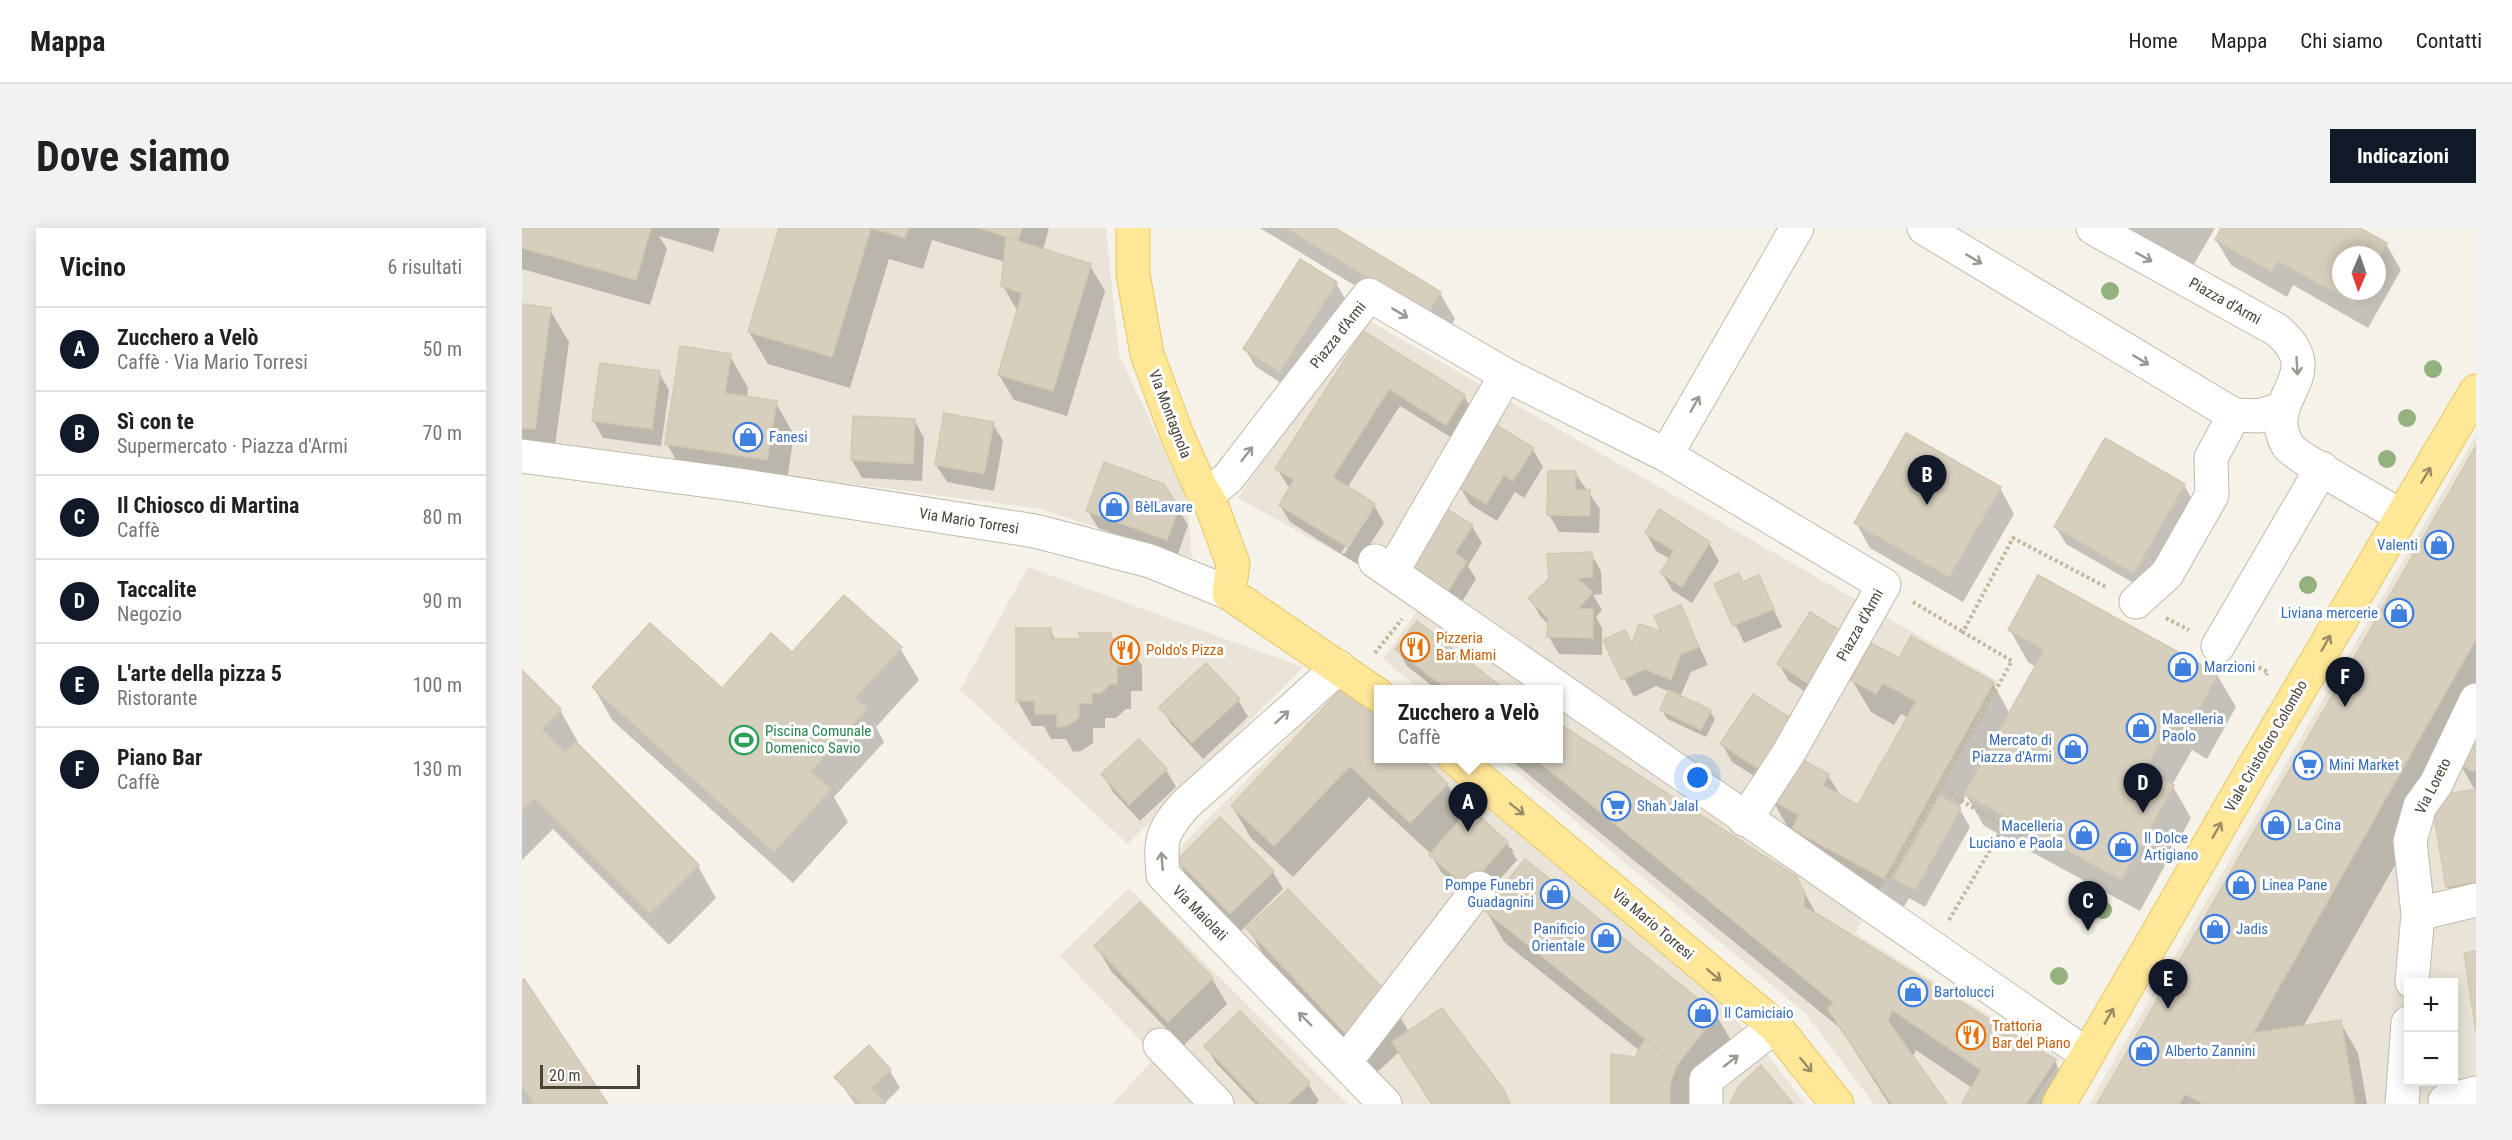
<!DOCTYPE html>
<html lang="it">
<meta charset="utf-8">
<style>
body{margin:0;font-family:"Roboto Condensed",sans-serif;background:#f2f2f2;color:#202124}
.controls{position:absolute;right:18px;bottom:18px;display:grid;overflow:hidden;border-radius:0px;box-shadow:0 3px 15px #0003}
.controls button{width:54px;height:54px;display:grid;place-items:center;padding:0;border:0;border-bottom:2px solid #e0e0e0;background:#fff;color:#202124;font:30px sans-serif}
.compass{position:absolute;left:1810px;top:18px;width:54px;height:54px;border-radius:50%;background:#fff;box-shadow:0 3px 15px #0003;rotate:182deg}
.scale{position:absolute;left:18px;bottom:15px;width:100px;box-sizing:border-box;padding-left:6px;border:3px solid #494337;border-top:0;font-size:16px;line-height:21px;white-space:nowrap;color:#494337;-webkit-text-stroke:4px #fff;paint-order:stroke}
.you{position:absolute;left:1176px;top:550px;width:21px;height:21px;margin:-15px;border:4px solid #fff;border-radius:50%;background:#1a73e8;box-shadow:0 0 0 9px #1a73e833}
.badge{display:grid;place-items:center;width:39px;height:39px;border-radius:50%;background:#111827;color:#fff;font-size:20px;font-weight:700}
.pin{position:absolute;translate:-50% -50px;filter:drop-shadow(0 2px 3px #0008)}
.pin::after{content:'';position:absolute;top:32px;width:21px;height:18px;background:inherit;clip-path:polygon(0 0,100% 0,50% 100%)}
.popup{position:absolute;left:852px;top:457px;width:189px;height:78px;box-sizing:border-box;display:grid;place-content:center;border-radius:0px;background:#fff;filter:drop-shadow(0 2px 4px #0005);font-size:20px;white-space:nowrap;color:#757577}
.popup b{font-size:22px;color:#202124}
.popup::after{content:'';position:absolute;left:50%;top:100%;margin-left:-12px;border:12px solid transparent;border-top-color:#fff}
.list{margin:0;padding:0;list-style:none}
h2{display:flex;justify-content:space-between;align-items:center;height:78px;margin:0;padding:0 24px;font-size:26px}
h2 small{font-size:20px;font-weight:400;color:#757577}
.list li{display:grid;grid-template-columns:39px 1fr auto;gap:18px;align-items:center;box-sizing:border-box;height:84px;padding:0 24px;border-top:2px solid #e0e0e0}
.list b{display:block;font-size:22px;white-space:nowrap}
.list p{margin:0;font-size:20px;white-space:nowrap;color:#757577}
.list em{font-size:20px;font-style:normal;color:#757577}
.map{position:relative;flex:none;width:1954px;height:876px;overflow:hidden;border-radius:0px}
header{display:flex;align-items:center;gap:36px;box-sizing:border-box;height:84px;padding:0 30px;background:#fff;border-bottom:2px solid #e0e0e0}
header strong{font-size:28px}
nav{display:flex;gap:33px;margin-inline-start:auto;font-size:21px}
.intro{display:flex;align-items:center;justify-content:space-between;box-sizing:border-box;height:144px;padding:0 36px}
h1{margin:0;font-size:42px}
.button{padding:15px 27px;border-radius:0px;background:#111827;color:#fff;font-size:21px;font-weight:700}
main{display:flex;gap:36px;padding:0 36px}
aside{flex:1;background:#fff;border-radius:0px;box-shadow:0 3px 15px #0003}
.map>svg:first-child{display:block}
.residential{fill:#e9e4d7;fill-rule:evenodd}
.shadow{fill:#0003;fill-rule:evenodd}
.building{fill:#d7cfbe;stroke:#d2c7b1;stroke-width:1.5}
.lines{fill:none;stroke-linecap:round;stroke-linejoin:round}
.minor-casing{stroke:#c1baab;stroke-width:35}
.major-casing{stroke:#e7c765;stroke-width:35}
.path{stroke:#c3b79c;stroke-width:4;stroke-dasharray:3 3;stroke-linecap:butt}
.minor{stroke:#fff;stroke-width:33}
.major{stroke:#ffe798;stroke-width:33}
.tree{fill:#94b27f}
.oneway{stroke:#9b9891}
.oneway2{stroke:#9b8d63}
.labels{text-anchor:middle;dominant-baseline:central;stroke-width:6;stroke-linejoin:round;paint-order:stroke}
.street-label{font-size:15px;fill:#494337;stroke:#fff}
.shop-label{font-size:15px;fill:#366cbe;stroke:#fff;text-anchor:start}
.food-label{font-size:15px;fill:#c56008;stroke:#fff;text-anchor:start}
.leisure-label{font-size:15px;fill:#27864d;stroke:#fff;text-anchor:start}
</style>
<header>
<strong>Mappa</strong>
<nav><a>Home</a><a>Mappa</a><a>Chi siamo</a><a>Contatti</a></nav>
</header>
<div class="intro"><h1>Dove siamo</h1><a class="button">Indicazioni</a></div>
<main>
<aside>
<h2>Vicino<small>6 risultati</small></h2>
<ul class="list">
<li><span class="badge">A</span><div><b>Zucchero a Velò</b><p>Caffè · Via Mario Torresi</p></div><em>50 m</em></li>
<li><span class="badge">B</span><div><b>Sì con te</b><p>Supermercato · Piazza d'Armi</p></div><em>70 m</em></li>
<li><span class="badge">C</span><div><b>Il Chiosco di Martina</b><p>Caffè</p></div><em>80 m</em></li>
<li><span class="badge">D</span><div><b>Taccalite</b><p>Negozio</p></div><em>90 m</em></li>
<li><span class="badge">E</span><div><b>L'arte della pizza 5</b><p>Ristorante</p></div><em>100 m</em></li>
<li><span class="badge">F</span><div><b>Piano Bar</b><p>Caffè</p></div><em>130 m</em></li>
</ul>
</aside>
<div class="map">
<svg width="1954" height="876" viewBox="0 0 1954 876">
<rect width="100%" height="100%" fill="#f5f2e9"/>
<path class="residential" d="M0,0H584L597,127L665,271L670,330L518,281L0,212Z
M837,87L1476,453L1333,705L1539,831L1510,876H1352L1283,785L979,531L1036,530V462L897,461L861,431L902,373L716,270Z
M1954,207V876H1567ZM1886,754H1932V854H1886Z
M506,339L781,439L606,616L438,462Z
M821,454L856,484V530L911,531L1201,777L1249,831L1283,876H874L645,633Z
M607,660L826,876H590L634,829L538,728Z"/>
<path class="shadow" d="M0,0H198L191,24L137,8L145,21L128,77L0,41Z
M258,0H527L521,22L568,38L583,63L545,188L492,172L477,147L496,84L481,58L483,34L410,12L401,41L367,31L328,160L246,136L227,104Z
M738,0H810L918,65L933,91L921,111Z
M1604,0H1693L1671,38Z
M1701,0H1835L1864,16L1879,42L1846,100L1771,57L1765,69L1709,37L1694,12ZM1819,27H1855V63H1819Z
M814,55L824,72L768,161L733,138L723,121Z
M0,78L28,82L47,114L31,233L0,228Z
M842,105L942,168L952,186L935,213L878,178L825,260L852,277L862,295L835,336L768,294L758,277L768,261L755,241ZM847,283H850L822,326L819,325Z
M208,128L226,160L225,170L254,175L272,207L263,264L163,248L145,216Z
M137,145L147,162L139,218L81,210L71,192Z
M332,189L392,192L402,210L400,253L340,250L330,232Z
M471,196L481,213L472,263L425,254L414,237Z
M1954,221V494L1911,570L1953,562L1938,536L1954,502V682L1940,684L1926,659L1911,570L1781,799L1818,794L1836,825L1845,876H1576Z
M1011,222L1021,239L1002,270L993,264L975,293L948,276L938,259Z
M1053,245L1078,281L1077,305L1037,304L1027,287Z
M1662,257L1672,275L1622,361L1544,316L1534,299Z
M1478,260L1492,286L1441,374L1348,320L1334,295Z
M655,279L666,297L655,329L576,300L566,283Z
M950,298L960,315L946,338L954,351L935,382L888,354Z
M1124,305L1187,315L1197,333L1170,375L1150,362L1140,345L1148,331L1134,323Z
M1069,326L1079,343L1080,366L1071,367L1080,382L1074,389L1080,400V427L1037,426L1027,409V397L1018,388L1008,370Z
M1236,349L1260,399L1222,415L1194,356H1221Z
M1159,379L1186,437L1169,444L1158,469L1188,483L1193,491L1184,509L1145,491L1140,482L1148,464L1134,458L1112,469L1083,413L1111,418L1142,405Z
M895,395L979,460L981,462H915L885,438L875,421Z
M528,402L534,413H559L588,406L592,413H605L620,438V463H609V481H604L594,490H583V500H571V515L559,523L551,524L544,511H529L522,498H510L495,472Z
M1488,402L1695,447L1714,479L1685,531L1670,522L1650,557L1669,590L1618,683L1462,598L1444,567L1437,580L1448,599L1403,679L1387,670L1380,682L1268,603L1250,571L1251,560L1210,534L1200,516L1272,528L1306,547L1319,569L1337,579L1386,490L1379,486L1372,497L1349,484L1330,452L1377,432L1471,455L1488,486L1514,439L1506,434Z
M1324,408L1302,476L1267,453L1257,436Z
M378,420L397,452L354,499L362,514L312,569L326,594L271,655L90,492L72,460L200,462L270,427Z
M0,444L38,482L56,514L54,516L176,638L194,670L147,717L31,601L0,632Z
M716,472L726,489L681,531L649,496L639,479Z
M856,492V530L925,556L943,588L985,615L995,632L956,676L919,644L908,625L847,569L771,649L729,610L710,578Z
M1036,497L1274,650L1296,689L1533,834L1556,876H1441L1450,860L1394,822L1390,830L1423,876H1367L1318,800L986,530H1036Z
M644,542L654,559L618,593L591,564L581,546Z
M698,591L751,644L761,661L719,703L666,650L656,633Z
M1003,633L1194,787L1213,819L1175,876H1090L1118,823L982,714L964,682Z
M726,700L867,770L887,804L981,863L988,876H909L877,824L851,848L750,741Z
M574,718L690,751L705,776L661,818L589,743Z
M0,755L84,876H0Z
M684,818L786,856L797,873L794,876H733L694,835Z
M368,843L378,860L362,876H333L314,849Z"/>
<path class="building" d="M0,0H129L114,52L0,20Z
M257,0H349L310,129L226,104Z
M349,0H386L383,10Z
M456,0H500L496,12Z
M764,0H813L919,64L906,86Z
M1699,0H1838L1865,15L1855,34V27H1819V63H1838L1831,75L1756,33L1750,44L1693,12Z
M484,9L569,36L531,163L476,147L500,65L479,58Z
M778,31L815,54L758,144L721,121Z
M0,76L29,80L13,201L0,200Z
M841,103L943,167L924,197L867,161L811,249L853,276L825,319L757,277L772,252L753,241Z
M158,118L209,126L203,165L255,173L245,232L143,216Z
M78,135L138,143L130,201L70,193Z
M422,185L472,194L462,246L413,237Z
M331,188L393,191L391,236L329,232Z
M963,190L1012,220L991,253L982,247L964,276L936,259Z
M1384,205L1479,259L1427,349L1332,295Z
M1583,210L1663,256L1612,345L1532,299Z
M1954,218V411L1691,876H1681L1663,866L1657,876H1575Z
M582,234L642,256L657,279L645,312L564,283Z
M1026,243H1054L1053,262H1068V288L1025,287Z
M923,280L951,297L933,325L945,333L925,365L876,336Z
M1137,281L1188,314L1160,359L1138,345L1152,323L1123,305Z
M1070,324L1071,349L1055,350L1071,364L1056,381H1071V410L1025,409L1026,390L1006,370L1027,351L1025,326Z
M1217,345L1221,354L1237,347L1252,381L1211,398L1192,356Z
M1516,347L1696,446L1667,500L1651,491L1623,542L1652,557L1599,652L1442,566L1522,422L1486,402Z
M322,367L380,419L333,470L345,481L289,543L309,561L252,624L70,459L128,395L200,460L249,405L270,424Z
M1159,377L1177,419L1159,426L1149,452L1123,441L1100,452L1081,412L1103,402L1110,416L1117,396L1139,403L1132,388Z
M1288,384L1325,407L1292,459L1255,436Z
M895,393L977,457L974,462H926L873,421Z
M494,400H529V411H558L557,405H589V411H606V438H595V456H589L579,465H570V475H557V489L545,498L535,499V486H513V473H494Z
M1389,408L1472,454L1362,651L1270,601L1277,587L1248,571L1272,527L1307,546L1301,557L1336,577L1394,473L1361,455L1354,466L1329,452L1349,415L1377,430Z
M684,435L718,471L670,515L637,479Z
M0,442L39,481L20,501L43,525L54,514L177,637L128,686L12,570L0,582Z
M822,458L856,490V530H899L926,556L888,595L828,538L752,618L709,578Z
M1147,462L1189,482L1179,502L1138,482Z
M1231,466L1273,493L1241,544L1198,516Z
M1036,495L1275,649L1282,664V678L1534,832L1504,876H1440L1459,842L1370,782L1366,793L1425,876H1370L1305,780L1312,775L1012,530H1036Z
M1954,498V542L1951,543L1936,536Z
M617,511L645,541L607,577L579,546Z
M1954,561V654L1924,659L1909,569Z
M1418,568L1439,580L1393,662L1371,651Z
M948,580L986,614L946,660L907,627Z
M698,589L752,643L708,686L655,632Z
M1003,631L1195,786L1155,837L962,682Z
M766,661L869,769L826,808L724,700Z
M618,674L691,750L646,794L572,718Z
M1954,723V803L1942,725Z
M2,751L86,876H12L0,858V753Z
M920,780L982,862L988,876H910L870,814Z
M718,783L788,855L766,876H738L682,818Z
M1819,792L1833,876H1691L1731,805Z
M1123,811L1155,837L1148,856V876H1089V826L1113,829Z
M347,817L369,842L349,860L364,876H338L312,849Z
M1239,837L1271,876H1208L1216,859Z"/>
<g class="lines">
<g class="minor-casing">
<path id="minor" d="M1402,0L1712,187L1737,188L1759,181
M1571,0L1755,102C1810,149 1737,168 1766,218C1772,228 1863,278 1879,288
M1144,227L1275,0
M0,228L217,257L513,303L628,333L707,365
M684,268L706,250L847,67L984,147
M853,333L1564,826
M870,344L984,147L1144,227L1362,357L1266,526L1223,592
M1614,374L1645,346L1690,267L1689,230L1712,187
M1696,418L1800,240
M817,439L664,576C639,604 638,611 641,647L863,876
M1896,686L1954,672
M1890,754L1896,686L1888,613L1898,578L1914,556L1954,472
M638,817L695,876
M824,833L957,660
M1923,873L1954,865
M1184,876V852L1253,798
M1880,876L1886,795"/>
</g>
<g class="major-casing">
<path id="major" d="M611,0V46L625,126L655,207L679,260L689,276L711,336L707,365L856,467
M933,530L1253,798L1315,876
M1537,876L1726,549L1954,163"/>
</g>
<path class="path" d="M1391,374L1441,404
M1644,390L1667,402
M853,425L880,391
M1726,434L1746,444L1744,447
M977,636L990,621
M1367,649L1418,560
M1427,692L1482,598L1418,560L1490,433L1441,404L1491,310L1584,359"/>
<use href="#minor" class="minor"/>
<use href="#major" class="major"/>
</g>
<g class="tree">
<circle cx="1588" cy="63" r="9"/>
<circle cx="1911" cy="141" r="9"/>
<circle cx="1885" cy="190" r="9"/>
<circle cx="1865" cy="231" r="9"/>
<circle cx="1786" cy="357" r="9"/>
<circle cx="1581" cy="682" r="9"/>
<circle cx="1537" cy="748" r="9"/>
</g>
<defs><path id="oneway-shaft" d="M-6 0H5M1.5-3L5.5 0L1.5 3" fill="none" stroke-width="1.6" stroke-linecap="round" stroke-linejoin="round" transform="scale(1.5)"/></defs>
<g class="oneway">
<use href="#oneway-shaft" transform="translate(1622 29) rotate(29)"/>
<use href="#oneway-shaft" transform="translate(1452 31) rotate(31)"/>
<use href="#oneway-shaft" transform="translate(878 85) rotate(31)"/>
<use href="#oneway-shaft" transform="translate(1619 132) rotate(31)"/>
<use href="#oneway-shaft" transform="translate(1775 138) rotate(87)"/>
<use href="#oneway-shaft" transform="translate(1173 176) rotate(-60)"/>
<use href="#oneway-shaft" transform="translate(725 226) rotate(-52)"/>
<use href="#oneway-shaft" transform="translate(760 489) rotate(-42)"/>
<use href="#oneway-shaft" transform="translate(640 633) rotate(-95)"/>
<use href="#oneway-shaft" transform="translate(783 791) rotate(-135)"/>
<use href="#oneway-shaft" transform="translate(1209 833) rotate(-38)"/>
</g>
<g class="oneway2">
<use href="#oneway-shaft" transform="translate(1904 247) rotate(-59)"/>
<use href="#oneway-shaft" transform="translate(1804 415) rotate(-60)"/>
<use href="#oneway-shaft" transform="translate(995 581) rotate(39)"/>
<use href="#oneway-shaft" transform="translate(1695 602) rotate(-60)"/>
<use href="#oneway-shaft" transform="translate(1192 747) rotate(40)"/>
<use href="#oneway-shaft" transform="translate(1587 788) rotate(-60)"/>
<use href="#oneway-shaft" transform="translate(1284 837) rotate(51)"/>
</g>
<defs>
<g id="shop-ring" transform="scale(1.5)"><circle r="9.5" fill="#fff" stroke="#3f7fe0" stroke-width="1.5"/><path d="M-5-2.5h2.3a2.7 3.5 0 0 1 5.4 0H5L5.5 6h-11ZM-1.5-2.5h3a1.5 2.3 0 0 0-3 0Z" fill="#3f7fe0"/></g>
<g id="restaurant-ring" transform="scale(1.5)"><circle r="9.5" fill="#fff" stroke="#e8710a" stroke-width="1.5"/><path d="M-5-6h1v4h1v-4h1v4h1v-4h1v5L-1.5 .5V6h-2V.5L-5-1ZM5-6V6H3V1.5H1.5Q1.5-4 5-6Z" fill="#e8710a"/></g>
<g id="stadium-ring" transform="scale(1.5)"><circle r="9.5" fill="#fff" stroke="#2e9e5b" stroke-width="1.5"/><path d="M0-5a6.5 5 0 1 0 0 10a6.5 5 0 1 0 0-10ZM-3.5-1.8h7v3.6h-7Z" fill="#2e9e5b"/></g>
<g id="supermarket-ring" transform="scale(1.5)"><circle r="9.5" fill="#fff" stroke="#3f7fe0" stroke-width="1.5"/><path d="M-6-5.5h2.5l.6 2H6L4.5 2H-2.5L-4.4-4H-6ZM-1.5 3.2a1.3 1.3 0 1 0 .1 0ZM3 3.2a1.3 1.3 0 1 0 .1 0Z" fill="#3f7fe0"/></g>
</defs>
<g fill-rule="evenodd">
<use href="#shop-ring" x="226" y="209"/>
<use href="#shop-ring" x="592" y="279"/>
<use href="#shop-ring" x="1917" y="317"/>
<use href="#shop-ring" x="1877" y="385"/>
<use href="#restaurant-ring" x="893" y="419"/>
<use href="#restaurant-ring" x="603" y="422"/>
<use href="#shop-ring" x="1661" y="439"/>
<use href="#shop-ring" x="1619" y="500"/>
<use href="#stadium-ring" x="222" y="512"/>
<use href="#shop-ring" x="1551" y="521"/>
<use href="#supermarket-ring" x="1786" y="537"/>
<use href="#supermarket-ring" x="1094" y="578"/>
<use href="#shop-ring" x="1754" y="597"/>
<use href="#shop-ring" x="1562" y="607"/>
<use href="#shop-ring" x="1601" y="619"/>
<use href="#shop-ring" x="1719" y="657"/>
<use href="#shop-ring" x="1033" y="666"/>
<use href="#shop-ring" x="1693" y="701"/>
<use href="#shop-ring" x="1084" y="710"/>
<use href="#shop-ring" x="1391" y="764"/>
<use href="#shop-ring" x="1181" y="785"/>
<use href="#restaurant-ring" x="1449" y="807"/>
<use href="#shop-ring" x="1622" y="823"/>
</g>
<g class="labels">
<g class="street-label">
<text transform="translate(1703 73) rotate(29)">Piazza d'Armi</text>
<text transform="translate(816 107) rotate(-52)">Piazza d'Armi</text>
<text transform="translate(648 186) rotate(69)">Via Montagnola</text>
<text transform="translate(447 293) rotate(9)">Via Mario Torresi</text>
<text transform="translate(1338 397) rotate(-61)">Piazza d'Armi</text>
<text transform="translate(1744 518) rotate(-60)">Viale Cristoforo Colombo</text>
<text transform="translate(1911 558) rotate(-63)">Via Loreto</text>
<text transform="translate(678 685) rotate(45)">Via Maiolati</text>
<text transform="translate(1131 696) rotate(40)">Via Mario Torresi</text>
</g>
<g class="shop-label">
<text x="247" y="209">Fanesi</text>
<text x="613" y="279">BèlLavare</text>
<text x="1896" y="317" text-anchor="end">Valenti</text>
<text x="1856" y="385" text-anchor="end">Liviana mercerie</text>
<text x="1682" y="439">Marzioni</text>
<text x="1640" y="491">Macelleria<tspan x="1640" dy="17">Paolo</tspan></text>
<text x="1530" y="512" text-anchor="end">Mercato di<tspan x="1530" dy="17">Piazza d'Armi</tspan></text>
<text x="1807" y="537">Mini Market</text>
<text x="1115" y="578">Shah Jalal</text>
<text x="1775" y="597">La Cina</text>
<text x="1541" y="598" text-anchor="end">Macelleria<tspan x="1541" dy="17">Luciano e Paola</tspan></text>
<text x="1622" y="610">Il Dolce<tspan x="1622" dy="17">Artigiano</tspan></text>
<text x="1012" y="657" text-anchor="end">Pompe Funebri<tspan x="1012" dy="17">Guadagnini</tspan></text>
<text x="1740" y="657">Linea Pane</text>
<text x="1063" y="701" text-anchor="end">Panificio<tspan x="1063" dy="17">Orientale</tspan></text>
<text x="1714" y="701">Jadis</text>
<text x="1412" y="764">Bartolucci</text>
<text x="1202" y="785">Il Camiciaio</text>
<text x="1643" y="823">Alberto Zannini</text>
</g>
<g class="food-label">
<text x="914" y="410">Pizzeria<tspan x="914" dy="17">Bar Miami</tspan></text>
<text x="624" y="422">Poldo's Pizza</text>
<text x="1470" y="798">Trattoria<tspan x="1470" dy="17">Bar del Piano</tspan></text>
</g>
<g class="leisure-label">
<text x="243" y="503">Piscina Comunale<tspan x="243" dy="17">Domenico Savio</tspan></text>
</g>
</g>
</svg>
<div class="controls">
<button>+</button>
<button>−</button>
</div>
<svg class="compass" viewBox="-18 -18 36 36"><path d="M0-13l5 13h-10z" fill="#e53935"/><path d="M0 13l5-13h-10z" fill="#757577"/></svg>
<div class="scale">20 m</div>
<div class="you"></div>
<div class="pin badge" style="left:946px;top:604px">A</div>
<div class="popup"><b>Zucchero a Velò</b>Caffè</div>
<div class="pin badge" style="left:1405px;top:277px">B</div>
<div class="pin badge" style="left:1566px;top:703px">C</div>
<div class="pin badge" style="left:1621px;top:585px">D</div>
<div class="pin badge" style="left:1646px;top:781px">E</div>
<div class="pin badge" style="left:1823px;top:479px">F</div>
</div>
</main>
